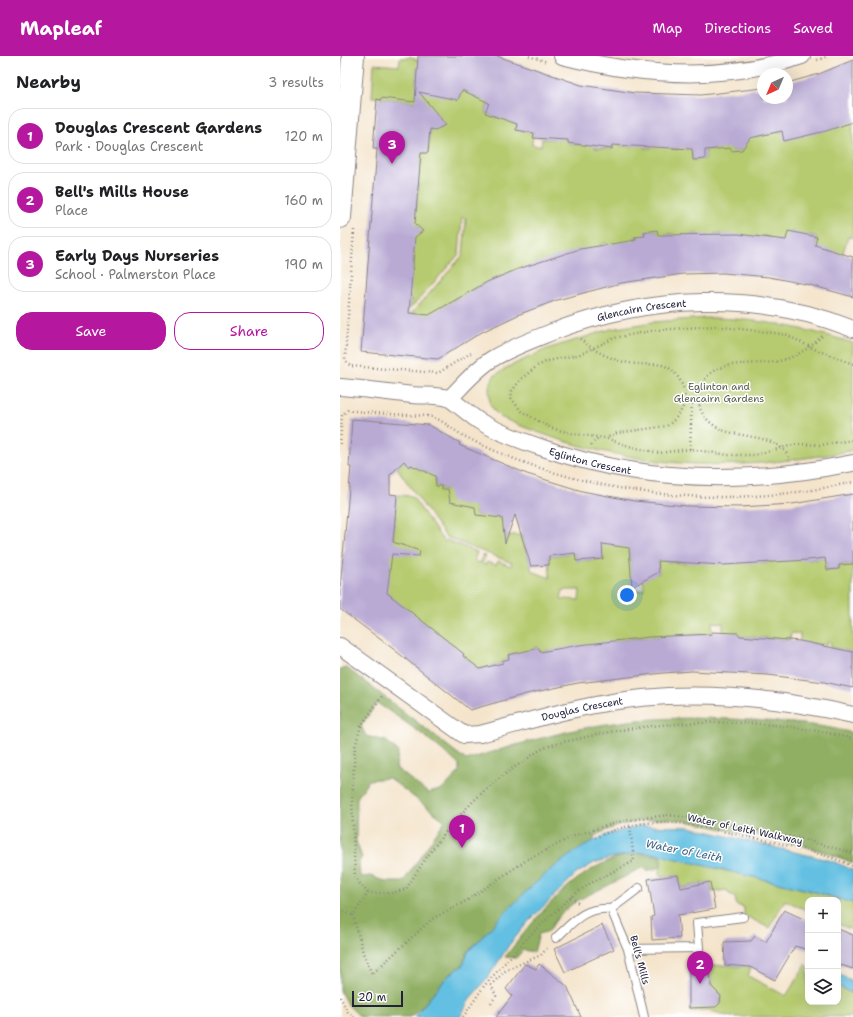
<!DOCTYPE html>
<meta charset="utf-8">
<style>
body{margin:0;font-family:"Shantell Sans",sans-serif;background:#f2f2f2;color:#202124}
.controls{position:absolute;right:12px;bottom:12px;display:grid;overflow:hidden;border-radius:8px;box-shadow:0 4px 16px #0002}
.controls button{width:36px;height:36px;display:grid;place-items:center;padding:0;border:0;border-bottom:1px solid #e0e0e0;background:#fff;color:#202124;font:20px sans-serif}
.compass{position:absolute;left:417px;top:12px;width:36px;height:36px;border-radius:50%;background:#fff;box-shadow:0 4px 16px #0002;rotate:224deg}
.scale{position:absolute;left:12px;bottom:10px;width:51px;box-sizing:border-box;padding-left:4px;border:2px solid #22223b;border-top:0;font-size:11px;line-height:14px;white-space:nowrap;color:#22223b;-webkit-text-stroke:3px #fff;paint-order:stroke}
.you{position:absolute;left:287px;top:539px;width:14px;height:14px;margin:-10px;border:3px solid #fff;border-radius:50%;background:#1a73e8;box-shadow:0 0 0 6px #1a73e833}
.badge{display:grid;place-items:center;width:26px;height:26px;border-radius:50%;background:#b5179e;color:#fff;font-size:13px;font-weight:700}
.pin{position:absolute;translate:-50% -33px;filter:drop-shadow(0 1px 2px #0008)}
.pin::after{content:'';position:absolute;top:21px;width:14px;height:12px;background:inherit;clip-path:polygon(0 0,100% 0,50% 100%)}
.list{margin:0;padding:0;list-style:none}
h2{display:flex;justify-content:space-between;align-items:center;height:52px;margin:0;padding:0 16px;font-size:17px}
h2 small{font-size:13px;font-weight:400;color:#757577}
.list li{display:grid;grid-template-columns:26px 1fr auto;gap:12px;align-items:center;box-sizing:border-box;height:56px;margin:0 8px 8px;padding:0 8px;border:1px solid #e0e0e0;border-radius:16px}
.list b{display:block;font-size:15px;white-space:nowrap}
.list p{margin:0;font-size:13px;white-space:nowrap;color:#757577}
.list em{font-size:13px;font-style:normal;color:#757577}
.actions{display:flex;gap:8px;padding:12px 16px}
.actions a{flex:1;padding:9px 0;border:1px solid #b5179e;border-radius:16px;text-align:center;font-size:14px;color:#b5179e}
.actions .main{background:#b5179e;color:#fff}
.icon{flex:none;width:22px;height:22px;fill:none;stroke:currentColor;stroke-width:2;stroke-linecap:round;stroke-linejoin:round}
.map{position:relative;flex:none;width:513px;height:961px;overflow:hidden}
header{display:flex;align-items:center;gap:24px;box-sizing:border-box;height:56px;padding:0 20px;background:#b5179e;color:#fff}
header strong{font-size:19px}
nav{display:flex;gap:22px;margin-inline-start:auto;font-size:14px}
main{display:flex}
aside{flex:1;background:#fff}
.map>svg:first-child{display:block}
.green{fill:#b6cb6f;stroke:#6c7655;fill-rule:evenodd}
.forest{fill:#90af62;stroke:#59684e;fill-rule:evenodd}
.water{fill:#64c0e2;stroke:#43718e}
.building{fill:#b9aad4}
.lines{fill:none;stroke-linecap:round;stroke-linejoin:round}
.lane-casing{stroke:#8b8383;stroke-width:10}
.street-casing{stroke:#8b8383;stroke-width:18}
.secondary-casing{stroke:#8b8383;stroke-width:24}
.path{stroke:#8b8383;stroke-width:2.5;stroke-dasharray:1 3;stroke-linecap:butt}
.lane{stroke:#fff;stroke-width:8}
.street{stroke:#fff;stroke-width:16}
.secondary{stroke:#fff;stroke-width:22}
.labels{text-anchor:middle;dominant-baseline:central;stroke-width:3;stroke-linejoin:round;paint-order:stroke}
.street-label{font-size:10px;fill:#22223b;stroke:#fff}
.park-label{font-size:10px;fill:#565d4d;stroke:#fff}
.water-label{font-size:11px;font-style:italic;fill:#3c617e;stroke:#fff}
</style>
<header>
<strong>Mapleaf</strong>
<nav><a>Map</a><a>Directions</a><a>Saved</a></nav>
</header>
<main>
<aside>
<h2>Nearby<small>3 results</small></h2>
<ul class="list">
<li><span class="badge">1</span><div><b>Douglas Crescent Gardens</b><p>Park · Douglas Crescent</p></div><em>120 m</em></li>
<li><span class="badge">2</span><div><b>Bell's Mills House</b><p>Place</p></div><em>160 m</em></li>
<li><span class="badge">3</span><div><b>Early Days Nurseries</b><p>School · Palmerston Place</p></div><em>190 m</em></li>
</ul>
<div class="actions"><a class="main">Save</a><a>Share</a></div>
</aside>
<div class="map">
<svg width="513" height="961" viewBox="0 0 513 961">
<rect width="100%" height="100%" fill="#fff"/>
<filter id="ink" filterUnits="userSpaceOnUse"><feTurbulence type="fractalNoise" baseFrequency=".025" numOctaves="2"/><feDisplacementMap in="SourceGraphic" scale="8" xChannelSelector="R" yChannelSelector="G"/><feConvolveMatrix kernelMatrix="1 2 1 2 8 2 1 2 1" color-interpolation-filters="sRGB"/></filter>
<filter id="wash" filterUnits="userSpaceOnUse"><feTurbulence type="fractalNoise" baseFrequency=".012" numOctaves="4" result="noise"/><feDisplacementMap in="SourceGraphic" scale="16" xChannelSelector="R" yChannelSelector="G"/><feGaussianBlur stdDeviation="0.9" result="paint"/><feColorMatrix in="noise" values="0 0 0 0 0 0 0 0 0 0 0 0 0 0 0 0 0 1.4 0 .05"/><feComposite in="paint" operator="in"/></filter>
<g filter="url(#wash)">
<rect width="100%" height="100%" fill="#f4e4cb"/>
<path class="green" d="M70,0L81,7L77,13L76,28L123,29L131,38L143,44L146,40L150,42L145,57L159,62L163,52L174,50L172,66L177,68L176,74L189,76L193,61L197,79H193L192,89L201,90L202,83H214L216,67L230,72L228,87L241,89L243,74L257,77L255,92L272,93L273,73L278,90H293L294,81L306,77L305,92H311V83L332,79V93H338V85L352,91L353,104L365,103V94L391,91V95L402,94L403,76L417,80L431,78L436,70L437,77L442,75L513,51V182L508,181L502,200L475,190L477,181L470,179L467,190L454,176L448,175L446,186L429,184V181L423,180L422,183L404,181V179L381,180V178L375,177L374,181H358V178H351V181L333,180V178H326V182L318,181L317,174L305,176L306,185L300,186L299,180L295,181L296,186L267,192L266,187L261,188L262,193L238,194L156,222L132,234L134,239L119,246L117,242L113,244L115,249L93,263L69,259L74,255L123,199L126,162L122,161L119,198L71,252L64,258L71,249V244L65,243C71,228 73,213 74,197L68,196L70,178L81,176L78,170L72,169L71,156H76L77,142L72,141L73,132L78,133L79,128L74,127L75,109H80L81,104H75L76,96L88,97L90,73L84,47L32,41L34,8L59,10L60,2H68Z
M367,262C416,262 466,272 513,287V394C493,399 471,401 450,404C352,417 251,402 160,361L155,356L150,348L149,331L154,320L168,311L207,293L271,273L313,266Z
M58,404L64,405L69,411L72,408L88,417L90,415L95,418L96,430H101L102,433H107V427L135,450L136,459L162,460L166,479H181L192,515L210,522L209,500L235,497L236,505L263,503L261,479L272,489L278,490L288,483L293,534H304L302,517H319L317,500L327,506L346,507L345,503L428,507V502L466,489L468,504L485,502L487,514L499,513V509L513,508V596L490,591L491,586L488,585L487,589L460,586V578L451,577L450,584L399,580L398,577L383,579V567L372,566V578L298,582L200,596L198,591L194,592L195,597L177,601L176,597L169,599V603L162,605L163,607L138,613L41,532L43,513H50L51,510L43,509L53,486L57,439L72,440L104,486L106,484L137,496L134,505L140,507L143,499L146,500L142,508L145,509L147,506L156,509L158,505L171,510L172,507L106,481L57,412L61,408ZM223,534H240L239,544L221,543Z
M321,799L468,834L513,847V874L498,868V844H468V855L445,844L429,872L404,859V851L396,849L395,841L388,837L387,834L372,836L370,826L341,832L338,819L320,821Z
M466,908L468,910V946H498V930L513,938V961H391L368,954L350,956L349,952L380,947L381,942L379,937L371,936V920H363V910L385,909L411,911L408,920L446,940Z"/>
<path class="forest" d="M7,612L126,704C182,687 240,669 299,664C337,661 374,662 411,664C445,666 480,668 513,677V807C472,789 427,781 383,773C364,769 343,763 323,763C299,764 273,769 253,781L255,785L229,800L161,862L128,895L123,909L108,920L83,950L70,961H20L7,948L0,935V613ZM37,647C66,666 93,685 119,709V716L103,733L88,737L56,712L58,695L46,685L26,680L21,670ZM49,722L105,765L63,826H46L31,820L20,821L19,806L22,801L16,785L17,742L29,724Z
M297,797L321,799V811L307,815L303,811C291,817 279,824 267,830C240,843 224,848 209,875L199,878L194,896L183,894L176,902L165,901C199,858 239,805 297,797Z"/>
<path class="water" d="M299,770L349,771L492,805L513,814V847L468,834L311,797H297L270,802L254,807L236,818L188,866L169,889L147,923L131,941L120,961H74L108,920L123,909L128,896C168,854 210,804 264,780C275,776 287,774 299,770Z
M498,918L513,925V938L498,930Z"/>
<g id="blocks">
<path class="building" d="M78,0H157L241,29L295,37L361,39L423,32V42H447V27L479,18L513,4V66L486,75L444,85L442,75L410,82L402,94L391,95V92L365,94V103L353,104L352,93L272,89V93L228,87V84L193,82L194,77L176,74L177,68L145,57L149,47L122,34L118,44L79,36L106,69L95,74L90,73L88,97H81L75,168L83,175L75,181L69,257L89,259L147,226L178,213L240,193L296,184L295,181L305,180L304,176L317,174L318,179L398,178L446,184L448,175L477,181L475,189L513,201V241L470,229L429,221L383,217L343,218L281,227L217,244L180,258L142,276L98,303L21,296L37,93H33L37,43L41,44V42L75,46Z
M12,363L89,369L120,387L119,389L187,418L242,435L294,445L347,450L400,451L452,448L513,438V508L499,509V513L487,514L485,502L468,504L383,509L318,505L319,516L292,531L289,492L262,488L263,503L236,505L235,497L209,500V509L191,510L175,459L165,487L162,462L136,459L135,451L110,446L108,433H102L101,430H96L95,420L71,409L69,411L64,405L50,419V438L57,439L53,486L80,495L79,500L52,498L47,537L124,598L123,600L140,613L163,607L162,605L169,603L168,599L199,592L200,596L239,589L309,581L372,578L371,576L398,577L400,580L460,585L513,596V632L484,626L428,619L352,615L323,617L238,627L186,638L130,654L52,592L0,553V533L11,411H9Z
M338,819L341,832L370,826L375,853L338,859L340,882L312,884L311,861L314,860L308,823Z
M444,854L468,865V894L455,890L435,924L410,911L385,909L384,886L411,885L415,880L426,886Z
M262,869L274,893L225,916L214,893Z
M498,873L513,879V913L498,908Z
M185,908L196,913L199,908L227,930L241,961H156L172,940L166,933Z
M370,909L371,930L381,940L380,947L376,951L349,952V910Z"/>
</g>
</g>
<g filter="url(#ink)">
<use href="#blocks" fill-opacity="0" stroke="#8b8383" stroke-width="1"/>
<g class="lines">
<g class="lane-casing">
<path id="lane" d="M271,853L288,893L304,961
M216,882C234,865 244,851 271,853L299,832
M288,893L359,892L357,867L403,861"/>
</g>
<g class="street-casing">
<g id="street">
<path d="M222,0C300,20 384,26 462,0"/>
<path id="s1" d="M0,331C24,333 48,336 72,339C84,340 97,339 108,342C112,343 132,361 139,365C159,377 182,385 203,392C303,427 410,428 513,407"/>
<path id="s2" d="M110,342C123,329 136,313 152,303C170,292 192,284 212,276C309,239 416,234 513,273"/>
<path id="s3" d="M0,590L124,679L140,678C178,668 216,656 255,649C338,632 430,640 513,659"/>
</g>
</g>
<g class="secondary-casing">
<path id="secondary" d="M0,161L13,0"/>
</g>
<path class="path" d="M189,0L207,6
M477,4L488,0
M14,174L5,303L10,310L98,317L131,297
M240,283C255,296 277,307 298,308C306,309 317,307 325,310C338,315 348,335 344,348C341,357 335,364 327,370L277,377L266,382
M513,308L474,293L447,279L435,277L375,270L316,274L274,282L241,298L208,305L197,310L180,324L172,335L171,342L181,355L211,372L235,378L265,382L292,391L319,397L350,393L388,399H415L457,388L481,389L513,384
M345,344H359
M0,388L2,359L8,354C28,357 48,358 68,359C76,360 85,359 92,361C103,364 114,375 124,380C158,398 196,412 234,422C324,446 422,447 513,426
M251,389L258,382
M350,393L352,344
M449,401C436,377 399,383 378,372C368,366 358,356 359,343C363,297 408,312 439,305C457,301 471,291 483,279
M255,782C275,772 300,766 323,766C344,766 365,772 386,776C429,785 473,793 513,810
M28,837L15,822L12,742L15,691L21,670L42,640
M231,841L238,847
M0,854L13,859L28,837H53L66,833C97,783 131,739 181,707C189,702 198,694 207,691C218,686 231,685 242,682C310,665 396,662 465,673C481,675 497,679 513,683
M13,859L24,900L32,918L92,863L126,845L188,803L236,779L282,765L328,759L367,764L462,783L513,797
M0,941L8,956L14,961
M151,947L156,940L151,929L166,914L201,899L209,890
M123,961L144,930L190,879L231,841L249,828L294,805L290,769"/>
<use href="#lane" class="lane"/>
<use href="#street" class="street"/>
<use href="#secondary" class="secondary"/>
</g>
</g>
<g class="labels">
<g class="street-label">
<text stroke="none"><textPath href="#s2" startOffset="216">Glencairn Crescent</textPath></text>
<text stroke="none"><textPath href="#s1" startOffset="266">Eglinton Crescent</textPath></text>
<text stroke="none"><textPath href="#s3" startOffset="274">Douglas Crescent</textPath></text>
<text transform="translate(405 773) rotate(12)">Water of Leith Walkway</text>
<text transform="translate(300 904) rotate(75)">Bell's Mills</text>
</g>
<g class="park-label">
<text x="379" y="330">Eglinton and<tspan x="379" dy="12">Glencairn Gardens</tspan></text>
</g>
<g class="water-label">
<text transform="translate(344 795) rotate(11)">Water of Leith</text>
</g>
</g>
</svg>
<div class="controls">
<button>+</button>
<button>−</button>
<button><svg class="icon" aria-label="layers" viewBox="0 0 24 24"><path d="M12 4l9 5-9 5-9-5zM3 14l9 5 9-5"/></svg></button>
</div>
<svg class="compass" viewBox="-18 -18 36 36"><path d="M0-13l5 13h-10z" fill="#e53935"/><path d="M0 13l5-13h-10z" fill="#757577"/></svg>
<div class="scale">20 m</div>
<div class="you"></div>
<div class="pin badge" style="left:122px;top:792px">1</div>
<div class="pin badge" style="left:360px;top:928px">2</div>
<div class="pin badge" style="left:52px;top:108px">3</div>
</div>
</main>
